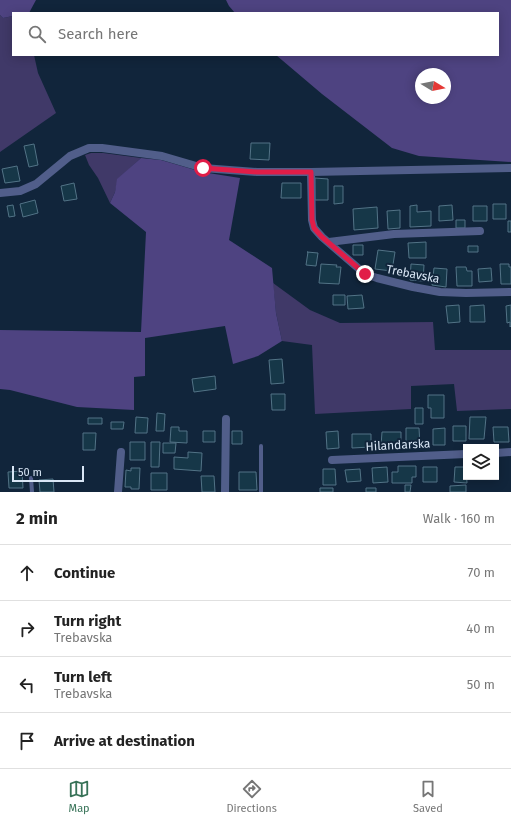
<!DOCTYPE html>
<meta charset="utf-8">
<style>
body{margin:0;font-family:"Fira Sans",sans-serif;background:#f6f6f6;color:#222}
.controls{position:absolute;right:12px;bottom:12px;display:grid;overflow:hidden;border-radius:0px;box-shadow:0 2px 10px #0003}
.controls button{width:36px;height:36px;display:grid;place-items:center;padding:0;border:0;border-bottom:1px solid #e0e0e0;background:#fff;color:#222;font:20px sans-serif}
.compass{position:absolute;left:415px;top:68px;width:36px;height:36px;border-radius:50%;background:#fff;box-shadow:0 2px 10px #0003;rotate:100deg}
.scale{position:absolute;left:12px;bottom:10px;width:72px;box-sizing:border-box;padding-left:4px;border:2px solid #d9e6f5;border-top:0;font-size:11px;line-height:14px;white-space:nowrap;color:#d9e6f5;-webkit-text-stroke:3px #11253b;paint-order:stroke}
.stop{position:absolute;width:12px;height:12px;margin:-9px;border:3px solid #e11d48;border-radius:50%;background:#fff}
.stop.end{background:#e11d48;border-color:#fff;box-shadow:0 1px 4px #0008}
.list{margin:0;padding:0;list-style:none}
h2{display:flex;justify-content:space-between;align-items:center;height:52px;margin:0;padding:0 16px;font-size:17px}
h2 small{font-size:13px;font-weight:400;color:#767676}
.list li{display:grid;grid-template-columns:26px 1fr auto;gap:12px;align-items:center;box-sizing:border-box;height:56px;padding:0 16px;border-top:1px solid #e0e0e0}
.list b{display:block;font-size:15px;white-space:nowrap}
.list p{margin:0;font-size:13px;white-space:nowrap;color:#767676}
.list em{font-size:13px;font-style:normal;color:#767676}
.icon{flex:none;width:22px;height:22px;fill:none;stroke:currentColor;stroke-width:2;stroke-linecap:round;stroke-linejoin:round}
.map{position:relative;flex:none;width:511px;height:492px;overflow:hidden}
.search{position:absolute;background:#fff;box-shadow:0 2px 10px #0003;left:12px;right:12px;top:12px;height:44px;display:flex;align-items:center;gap:10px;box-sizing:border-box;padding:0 14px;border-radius:0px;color:#767676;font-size:15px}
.sheet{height:276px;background:#fff}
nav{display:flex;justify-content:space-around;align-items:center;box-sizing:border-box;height:56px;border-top:1px solid #e0e0e0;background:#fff;font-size:11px;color:#767676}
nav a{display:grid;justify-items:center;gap:2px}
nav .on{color:#377257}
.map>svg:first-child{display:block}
.green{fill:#403968}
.forest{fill:#4e4381;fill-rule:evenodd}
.building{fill:#163748;stroke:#527386}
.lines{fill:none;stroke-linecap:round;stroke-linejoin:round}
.service{stroke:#515e8a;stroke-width:4}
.minor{stroke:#515e8a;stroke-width:8}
.route{stroke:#e11d48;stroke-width:5}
.labels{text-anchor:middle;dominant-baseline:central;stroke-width:4;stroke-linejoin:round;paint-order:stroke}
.street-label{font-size:12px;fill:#d9e6f5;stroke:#11253b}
</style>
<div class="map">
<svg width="511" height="492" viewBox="0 0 511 492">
<rect width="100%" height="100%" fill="#11253b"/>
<path class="green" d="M0,15L3,18L13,16V55H34L38,73L56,113L0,152Z
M91,153H103L141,158L118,179L115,192L110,203L98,178L89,165L85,155Z
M273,283L310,310L340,323L433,322L435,350H511V409L457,411L454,384L411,386V409L315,414L312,345L282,341L276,313Z"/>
<path class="forest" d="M0,0H36L29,13H13V16L3,18L0,15Z
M226,0H511V162L419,156L392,148L322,94L276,55H498V13H235L229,6ZM421,74H445V98H421Z
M141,158L161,160L202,172L240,178L229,240L272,268L276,313L282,341L258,356L233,364L225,326L145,338V376L134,377V410L77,407L10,390L0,389V330L141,332L146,232L110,203L115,192L117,179Z"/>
<path class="building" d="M251,143H270L269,160L250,159Z
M34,144L38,165L29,167L24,146Z
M17,166L20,181L5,183L2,169Z
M315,178L328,179V200H315Z
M74,183L77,199L64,201L61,186Z
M282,183H301V198H281Z
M334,186H343V203L334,204Z
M35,200L38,213L23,217L20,204Z
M493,204H506V219H493Z
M13,205L15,216L9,217L7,206Z
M417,205V212L431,211V226L410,227V206Z
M452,205L453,220L439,221V206Z
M473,206H487V221H473Z
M377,207L378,228L354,230L353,209Z
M400,210V228L388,229L387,211Z
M456,220H465V228H456Z
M508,221H511V232H508Z
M426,242V258H409L408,243Z
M353,245H363V255H353Z
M468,246H478V252H468Z
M378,250L395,252L392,271L375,269Z
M307,252L318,253L316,266L306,265L308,252Z
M321,264L337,265L336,267H341L339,284L319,283Z
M411,264L424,265L423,281L410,280Z
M500,264H509V267H511V284H501Z
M456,267H466L467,271H472V286H457Z
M434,268L447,269L446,287L432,285Z
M491,268L492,281L479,282L478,269Z
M333,295H345V305H333Z
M362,295L364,308L348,309L347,296Z
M459,305L460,322L448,323L446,306Z
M484,305L485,322H470V306Z
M511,305V326L510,327V322L507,323L506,306Z
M282,359L284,383L271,384L269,360Z
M215,376L216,389L194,392L192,379Z
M271,394H285V410H272Z
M428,395H444V418H431V408H428Z
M415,408H423V424H415Z
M157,413L165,414L164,431H156Z
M136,417L148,418L147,433H135Z
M470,417H486L484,439H469Z
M88,418H102V424H88Z
M111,422H124L123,429H111Z
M453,426H466V441H453Z
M171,427H179V431H187V443L170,442Z
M493,427H508L509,442H494Z
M406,428H419L420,446H406Z
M445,428V445H433V429Z
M203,431H215V442H203Z
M232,431H242V444H232Z
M338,431L339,448L327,449L326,432Z
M382,432H401V446H381Z
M83,433H96L95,450H83Z
M352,434H371V447L352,448Z
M130,442H145V460H130Z
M151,442H160L159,467H151Z
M163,443H176L175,453H163Z
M188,452L202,453L201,471L174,469V457L188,458Z
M398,466H416V477H412V483H392V472H398Z
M387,467L388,482L373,483L372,468Z
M423,467H437V482H423Z
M455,467H466L467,483L454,482Z
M131,468H140L139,489H131V487H125L126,470L131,471Z
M323,469H335L336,485H323Z
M360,469L361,481L347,482L345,470Z
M22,471L23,488H9L8,472Z
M239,472H256L257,490H239Z
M151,473H167V490H151Z
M201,476H214L215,492H202Z
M53,479L54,492H40L39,480Z
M405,485H411L410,492H405Z
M466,485V492H450V486Z
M320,488H333V492H320Z
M366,488H376V492H366Z"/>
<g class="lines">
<path class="service" d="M261,446V492
M31,478L32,492"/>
<path class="minor" d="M311,172L312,220L314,228L322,237L365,274L377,278L413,287L440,292L466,293L511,292
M0,193L20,191L36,184L70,156L89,148H102L162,156L203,168L257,172H311L511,168
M329,242L394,234L480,231
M496,453L511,452
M332,460L466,454
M118,492L121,452
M225,492L226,419"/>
</g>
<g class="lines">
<path class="route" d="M203,168L257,172H311L312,220L314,228L322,237L365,274"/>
</g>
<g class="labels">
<g class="street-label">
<text transform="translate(413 274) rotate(11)">Trebavska</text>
<text transform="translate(398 445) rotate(-3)">Hilandarska</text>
</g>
</g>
</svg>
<div class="controls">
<button><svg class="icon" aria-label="layers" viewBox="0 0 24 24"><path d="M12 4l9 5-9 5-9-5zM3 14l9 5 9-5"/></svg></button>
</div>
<svg class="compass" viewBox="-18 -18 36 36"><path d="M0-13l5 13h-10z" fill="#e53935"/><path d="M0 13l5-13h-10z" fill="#767676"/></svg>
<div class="scale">50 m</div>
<div class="stop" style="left:203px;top:168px"></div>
<div class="stop end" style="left:365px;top:274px"></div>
<div class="search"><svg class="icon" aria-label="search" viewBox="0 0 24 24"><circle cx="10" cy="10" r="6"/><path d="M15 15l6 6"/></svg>Search here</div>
</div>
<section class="sheet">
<h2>2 min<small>Walk · 160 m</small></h2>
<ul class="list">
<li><svg class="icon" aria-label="ahead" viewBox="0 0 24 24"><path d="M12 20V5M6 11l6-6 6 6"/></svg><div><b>Continue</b></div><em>70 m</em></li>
<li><svg class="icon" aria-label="right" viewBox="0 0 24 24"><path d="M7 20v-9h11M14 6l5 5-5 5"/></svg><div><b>Turn right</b><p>Trebavska</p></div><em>40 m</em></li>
<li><svg class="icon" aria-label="left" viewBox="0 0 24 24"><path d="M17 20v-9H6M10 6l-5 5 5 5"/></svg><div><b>Turn left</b><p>Trebavska</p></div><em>50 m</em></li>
<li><svg class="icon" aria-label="arrive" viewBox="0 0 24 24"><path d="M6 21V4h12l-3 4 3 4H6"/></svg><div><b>Arrive at destination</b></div></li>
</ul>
</section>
<nav>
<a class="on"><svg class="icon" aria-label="map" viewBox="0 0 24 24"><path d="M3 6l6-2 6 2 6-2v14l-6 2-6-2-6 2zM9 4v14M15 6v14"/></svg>Map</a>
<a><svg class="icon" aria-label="directions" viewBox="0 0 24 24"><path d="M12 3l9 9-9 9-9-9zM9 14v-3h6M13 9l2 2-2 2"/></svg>Directions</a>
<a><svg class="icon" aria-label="saved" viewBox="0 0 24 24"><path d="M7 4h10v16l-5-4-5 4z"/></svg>Saved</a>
</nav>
